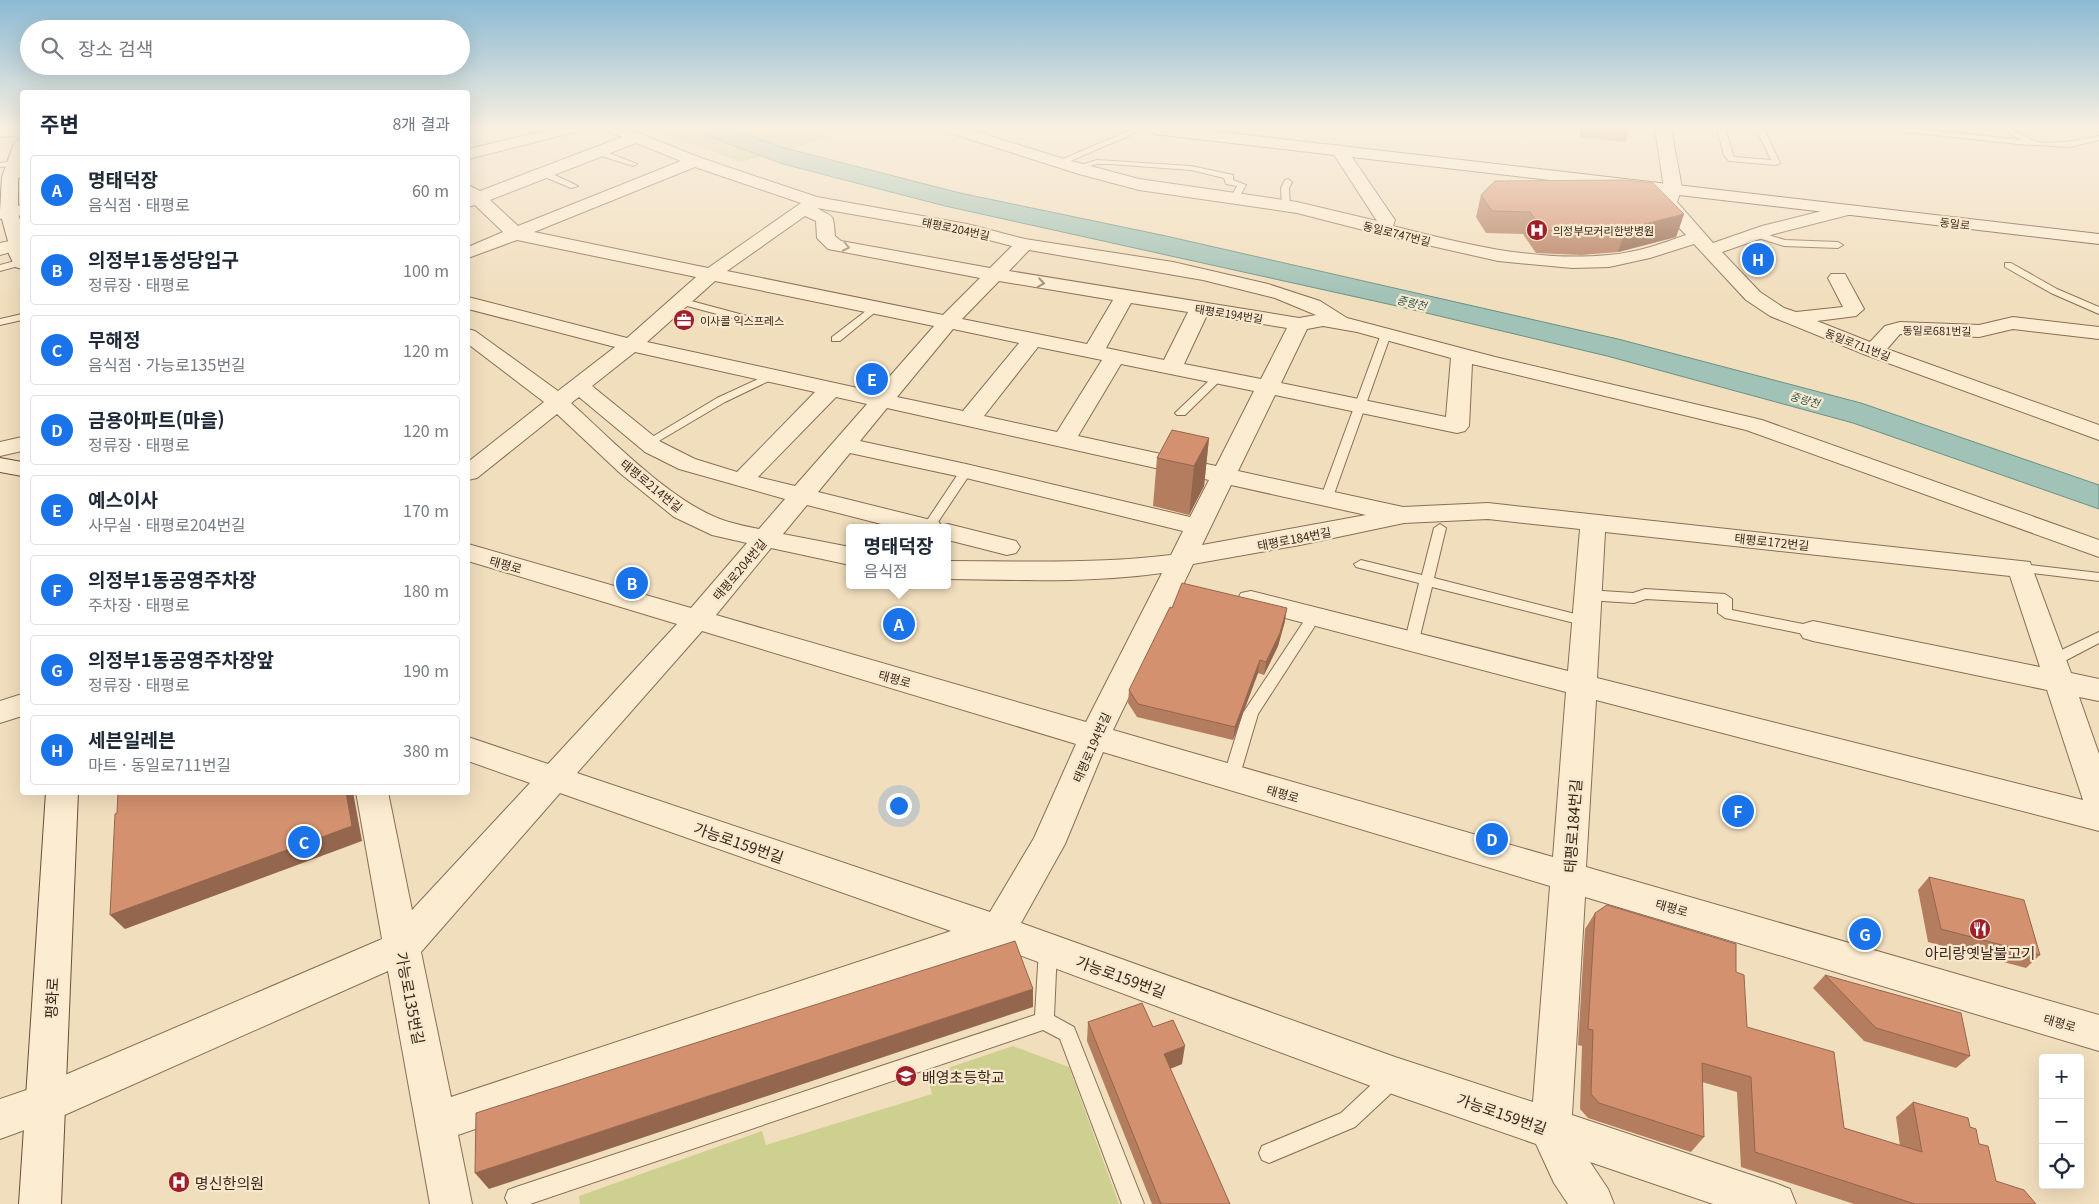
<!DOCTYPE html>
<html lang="ko">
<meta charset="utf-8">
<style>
body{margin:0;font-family:Georgia,"Noto Sans KR",serif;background:#f2f2f3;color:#1f2937}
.controls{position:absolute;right:15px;bottom:15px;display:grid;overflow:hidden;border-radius:5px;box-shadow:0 5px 20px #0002}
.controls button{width:45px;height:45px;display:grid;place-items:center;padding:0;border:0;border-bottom:1px solid #e0e1e3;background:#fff;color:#1f2937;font:25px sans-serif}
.you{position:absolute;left:898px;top:805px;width:18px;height:18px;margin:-12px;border:4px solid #fff;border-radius:50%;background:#1a73e8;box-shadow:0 0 0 8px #1a73e833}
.badge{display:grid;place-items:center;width:32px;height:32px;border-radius:50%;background:#1a73e8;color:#fff;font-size:16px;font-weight:700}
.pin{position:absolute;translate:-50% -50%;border:2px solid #fff;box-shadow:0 1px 5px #0006}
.popup{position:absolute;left:846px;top:524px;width:105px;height:65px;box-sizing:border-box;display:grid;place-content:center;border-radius:5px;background:#fff;filter:drop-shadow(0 1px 4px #0005);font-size:16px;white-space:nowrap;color:#747a83}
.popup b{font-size:19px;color:#1f2937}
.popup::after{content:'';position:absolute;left:50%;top:100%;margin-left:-10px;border:10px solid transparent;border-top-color:#fff}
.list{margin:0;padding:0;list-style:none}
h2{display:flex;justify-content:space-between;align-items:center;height:65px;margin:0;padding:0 20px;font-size:21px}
h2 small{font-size:16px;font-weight:400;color:#747a83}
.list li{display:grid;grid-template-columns:32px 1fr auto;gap:15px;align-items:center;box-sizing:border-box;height:70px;margin:0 10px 10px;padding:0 10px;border:1px solid #e0e1e3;border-radius:5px}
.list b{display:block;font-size:19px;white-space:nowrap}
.list p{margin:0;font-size:16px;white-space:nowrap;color:#747a83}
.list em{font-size:16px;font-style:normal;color:#747a83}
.icon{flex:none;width:28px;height:28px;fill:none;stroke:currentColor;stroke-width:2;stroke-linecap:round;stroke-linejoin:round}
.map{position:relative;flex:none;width:2099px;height:1204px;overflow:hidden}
.search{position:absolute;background:#fff;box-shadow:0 5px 20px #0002;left:20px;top:20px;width:450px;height:55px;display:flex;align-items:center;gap:12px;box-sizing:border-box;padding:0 18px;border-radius:28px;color:#747a83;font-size:19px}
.panel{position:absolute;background:#fff;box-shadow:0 5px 20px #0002;left:20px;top:90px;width:450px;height:705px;border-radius:5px}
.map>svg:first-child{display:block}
.green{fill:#ced090}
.water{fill:#a1c2b6;stroke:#689183}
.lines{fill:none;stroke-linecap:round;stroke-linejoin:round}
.lane-casing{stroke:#8b6d55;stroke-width:2}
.street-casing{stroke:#8b6d55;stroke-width:2}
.secondary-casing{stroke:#6c4e38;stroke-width:2}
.lane{fill:#fcecd1;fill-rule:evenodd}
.street{fill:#fcecd1;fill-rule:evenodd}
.secondary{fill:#fcecd1;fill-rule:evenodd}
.wall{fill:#b57d5f}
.shaded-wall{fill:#94664e}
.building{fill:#d3916f;stroke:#94664e}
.oneway{stroke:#9a8a76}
.labels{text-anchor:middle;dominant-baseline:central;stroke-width:4.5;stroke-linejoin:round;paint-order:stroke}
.far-street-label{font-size:11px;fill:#39271b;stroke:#f8e8cd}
.far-poi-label{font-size:11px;fill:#39271b;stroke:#f8e8cd;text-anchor:start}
.far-water-label{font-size:11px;font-style:italic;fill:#295a53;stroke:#f8e8cd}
.street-label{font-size:12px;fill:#39271b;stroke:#f8e8cd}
.near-street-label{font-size:15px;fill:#39271b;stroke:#f8e8cd}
.near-poi-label{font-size:15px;fill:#39271b;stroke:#f8e8cd;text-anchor:start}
</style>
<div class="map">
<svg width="2099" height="1204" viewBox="0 0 2099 1204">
<rect width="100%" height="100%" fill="#f1debd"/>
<path class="green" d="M651,129H804L829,138L741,162Z
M1013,1046L1069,1067L1119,1204H580L579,1196L762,1131L766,1145L932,1094L927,1075Z"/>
<path class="water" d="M689,129H732L781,147L960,193L1166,236L1618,339L1861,403L2099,485V509L1853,423L1607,356L1397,306L945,206L783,164Z"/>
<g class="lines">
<g class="lane-casing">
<path id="lane" d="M1717,129H1725L1734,157L1771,160L1756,129H1764L1780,163L1776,165L1729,161L1724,155Z
M1894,129H1918L2022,140L2001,129C2014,128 2023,136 2033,140C2046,147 2085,139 2099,136V140L2070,147L2018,144L1898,131Z
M1128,131L1135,133L1061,165L1054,163Z
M595,150H601L637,164L633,166L595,154Z
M1097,160L1191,166L1233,175V180L1246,185L1237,201L1234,202L1230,199L1237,186L1226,184L1224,178L1191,170L1110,164H1097L1075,170L1071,168Z
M14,161H17V165L0,167V163Z
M540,171H546L578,186L571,188L540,175Z
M22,172V177L10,180L6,177Z
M1288,179L1292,182L1289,188L1290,207L1286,210L1282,207L1281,188L1285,180Z
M1755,231L1785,240L1838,242L1843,245L1838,248L1784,246L1752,236L1750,234Z
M22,259V265L0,271V265Z
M2005,263H2011L2057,289L2099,307V314L2051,293L2005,267Z
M680,298L762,320L763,322L758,325L676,303V299Z
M875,304L879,305V309L840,341H832V337Z
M22,314V320L0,325V319Z
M1386,331L1391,334L1333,497L1331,500H1323L1321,497L1381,334Z
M771,373L776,376L775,378L725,402L652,445L648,447L642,443L717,398Z
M1219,374L1224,377L1185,415H1177L1175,413L1215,375Z
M966,467L972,471L934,528H922L962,468Z
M1440,524L1446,528L1434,578L1591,618L1593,621L1591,624L1586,626L1432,587L1419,640L1417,644H1407L1405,640L1419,583L1356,567L1354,564L1361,560L1422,575L1434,528Z
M2021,564L2099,573V581L2016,571L2014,568Z
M1645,589L1725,594L1732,599V610L1813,626L1820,631L1813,636L1725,618L1718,613V603L1646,599L1634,603L1587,600L1580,595L1587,590L1633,593Z
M1315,610L1322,615L1258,714L1239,778L1237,782L1231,784L1225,782L1223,778L1243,713L1310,612Z
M2099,632V643L2057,665H2047L2045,661L2047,657Z
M1048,941L1054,943L1057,949L1054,1016L1074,1027L1144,1204H1122L1060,1039L1043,1030L530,1204H508L505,1198L508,1190L516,1187L1035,1015L1039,949L1042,943Z
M1394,1067L1401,1070L1404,1077L1401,1084L1355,1127L1269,1163L1262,1160L1259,1153L1262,1146L1341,1113L1387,1070Z"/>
</g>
<g class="street-casing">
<path id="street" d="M0,129H22V135L0,137Z
M552,129H578L575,132L468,159V149Z
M607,129H628L701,158L817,197L967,224L1025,239L1173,262L1268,284L1320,301L1347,318L1495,357L1762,420L2099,540V557L1746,430L1472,364L1469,426L1465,431L1457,433L1275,395L1238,471L1403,507L1488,503L2030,562L2071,673L2099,679V701L2079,697L2099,754V831L1596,700L1586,867L2099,1015V1051L1585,897L1572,1115L1775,1183L1790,1189L1796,1204H1713L1590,1162L1608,1189L1614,1204H1568L1554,1183L1536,1144L1395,1095L998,947L458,1135L472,1204H430L388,971L60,1117L0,1139V1099L44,1084L382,939L356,792H388L412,910L530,783L468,761V737L548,764L677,624L468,561V544L691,608L747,543L712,535L674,517L621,474L557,414L477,478L468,480V462L544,402L468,344V329L475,331L558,391L615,347L468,309V297L627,338L696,277L517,240L468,258V247L503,232L475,205L468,207V185L480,191L622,137L610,132ZM636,143L681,161L518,226L490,200ZM695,167L801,203L708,268L534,232ZM817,208L966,234L1012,246L990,268L841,241L835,236C833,211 834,219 817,208ZM805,216L816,221L817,238L828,249L980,278L943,315L727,271ZM1029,250L1203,280L1275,298L1316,315L1299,318L1009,271ZM715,281L934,326L876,392L647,342ZM999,281L1113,300L1087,344L962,319ZM1131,303L1188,312L1164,360L1106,348ZM1207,315L1287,328L1261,379L1184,364ZM1323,326L1357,332L1451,358L1446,417L1281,383L1307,329ZM953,329L1019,343L963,411L897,397ZM1038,347L1102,360L1057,432L984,416ZM635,352L815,392L737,472L695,459L661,442L592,386ZM1121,364L1254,391L1216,466L1078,436ZM579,397L645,452L679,469L785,499L759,529C749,527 739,525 729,522C676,507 612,440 571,403ZM836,397L867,404L795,486L758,477ZM887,408L1209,480L1190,517L966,464L860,441ZM850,453L966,478L1183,531L1171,555C1097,564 1023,561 948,561V579C1020,580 1091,583 1162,573L1086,722L716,615L771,548L850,565V547L783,534L807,505L897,528H948V540L1007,555L1016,553L1020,547L1016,541L948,524L941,526L939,522L818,492ZM1231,485L1366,515L1202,545ZM1488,519L1580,529L1568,671L1251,591L1241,593L1237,600L1241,607L1251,609L1566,692L1553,857L1113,730L1193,564L1300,545L1404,523ZM1605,532L2010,576L2040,667L1813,621L1803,624L1799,631L1803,638L1813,641L2047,690L2083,800L1597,678ZM702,631L1076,744L1034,838L990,912L577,773ZM1103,752L1550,886L1533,1102L1395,1057L1021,923L1065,844ZM560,793L951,931L451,1097L421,952Z
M944,129H967L1064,159L1139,179L1297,202L1377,221L1331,150L1339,145L1345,147L1395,220L1393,226C1463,244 1535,262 1608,255C1635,253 1661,244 1686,235L1669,217L1659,202L1664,188L1655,129H1671L1682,188L1677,202L1713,243L1762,226L1846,205L1852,206L1855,210L1852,214L1774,234L1722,252L1760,292L1784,308L1796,312L1843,307L1828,278L1831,274H1845L1864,309L1856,316L1817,321L1870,342L1885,326L1900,322L1979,325L2013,317L2099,327V339L2013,329L1979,337L1900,334L1887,349L2099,425V440L1866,355L1770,316L1746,300L1694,244L1650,258L1609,267L1572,268L1498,261L1383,235L1297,213L1139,190L1079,174L947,132Z
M22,205V215L0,219V209Z
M18,239L22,241V249L0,255V243Z
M22,437V451L0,456V442Z
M22,694V716L0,723V701Z"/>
</g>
<g class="secondary-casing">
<path id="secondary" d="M1147,129H1194L2099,234V244L1155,134Z
M22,138V165L18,177V212L22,228V269L15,267L8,252L9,245L0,212L2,177L14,143Z
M0,458L22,462V476L0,472Z
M46,792H78L61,1204H19Z"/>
</g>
<use href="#lane" class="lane"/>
<use href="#street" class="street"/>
<use href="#secondary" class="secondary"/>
</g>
<path class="wall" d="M1516,129H1537L1536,131Z
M1580,129H1630L1625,142L1580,137Z
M1481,195L1684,214L1676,237L1618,252L1581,255L1536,253L1523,234L1486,233L1476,217Z
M1209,438L1204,486L1189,515L1153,506L1157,458Z
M1285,621L1278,646L1264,675L1258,673L1233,740L1137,717L1128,703L1129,690Z
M1929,877L2040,955L2026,968L1928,942L1918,890Z
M1595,913L1736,972L1747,1027L1844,1128L1900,1146L1896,1117L1913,1102L1970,1127L1979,1144L1996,1181L2036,1204H1854L1741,1167L1737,1092L1702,1082L1704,1137L1691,1152L1588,1118L1580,1109L1582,1046L1578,1045L1585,929Z
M1825,975L1970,1056L1956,1068L1864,1041L1813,988Z
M1088,1022L1182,1064L1170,1069L1230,1204H1152L1087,1041Z"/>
<path class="shaded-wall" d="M1684,214L1676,237L1618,252L1626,229Z
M1209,438L1204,486L1189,515L1194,466Z
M1287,608L1285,621L1278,646L1264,675L1266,662Z
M1260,660L1258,673L1233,740L1235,727Z
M346,792H353L362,841L125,929L110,915Z
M1033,989V1007L489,1189L475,1173Z
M1185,1046L1182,1064L1161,1072L1164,1054Z"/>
<path class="building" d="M1624,180L1653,183L1684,214L1626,229L1588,232L1543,230L1530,212L1492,211L1481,195L1495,181Z
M1172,430L1209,438L1194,466L1157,458Z
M1182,583L1287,608L1280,633L1266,662L1260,660L1235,727L1138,704L1129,690L1170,607L1172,608Z
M118,792H346L352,826L110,915L115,814L117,813Z
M1929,877L2024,900L2040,955L1941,929Z
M1607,905L1736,944V972L1744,975L1747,1027L1834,1052L1844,1128L1922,1152L1913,1102L1968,1118L1970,1127L1976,1129L1979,1144L1988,1146L1996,1181L2024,1190L2036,1204H1915L1755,1152L1751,1077L1702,1063L1704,1137L1599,1103L1591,1094L1593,1030L1588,1029L1595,913Z
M1015,941L1033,989L475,1173L476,1113Z
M1825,975L1961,1013L1970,1056L1876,1028Z
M1142,1003L1153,1027L1173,1020L1185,1046L1164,1054L1230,1204H1161L1088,1022Z"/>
<defs><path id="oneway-chevron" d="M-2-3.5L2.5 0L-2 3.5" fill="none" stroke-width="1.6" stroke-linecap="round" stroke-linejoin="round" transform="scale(1.25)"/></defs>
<g class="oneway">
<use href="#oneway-chevron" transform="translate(846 247) rotate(12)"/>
<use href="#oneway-chevron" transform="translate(1041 283) rotate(9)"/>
</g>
<linearGradient id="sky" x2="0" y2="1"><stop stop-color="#8bbad4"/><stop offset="0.43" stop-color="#f9f0e1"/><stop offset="1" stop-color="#f9f0e1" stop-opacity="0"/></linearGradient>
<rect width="2099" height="297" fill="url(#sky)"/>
<defs>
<g id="hospital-disc" transform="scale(1.125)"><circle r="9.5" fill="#9f202a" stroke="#f8e8cd"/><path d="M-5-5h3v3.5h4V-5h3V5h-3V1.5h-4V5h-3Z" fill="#fff"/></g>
<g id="office-disc" transform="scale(1.125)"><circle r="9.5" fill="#9f202a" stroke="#f8e8cd"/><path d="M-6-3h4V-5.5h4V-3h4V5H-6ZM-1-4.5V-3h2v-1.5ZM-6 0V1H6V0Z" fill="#fff"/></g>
<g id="restaurant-disc" transform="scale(1.125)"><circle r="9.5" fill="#9f202a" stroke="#f8e8cd"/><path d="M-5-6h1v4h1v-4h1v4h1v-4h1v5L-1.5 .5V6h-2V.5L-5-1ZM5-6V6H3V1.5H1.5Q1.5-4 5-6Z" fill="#fff"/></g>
<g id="school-disc" transform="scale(1.125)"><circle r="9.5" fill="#9f202a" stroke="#f8e8cd"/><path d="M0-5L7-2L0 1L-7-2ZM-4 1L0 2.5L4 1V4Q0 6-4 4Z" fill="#fff"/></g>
</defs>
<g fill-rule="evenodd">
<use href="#hospital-disc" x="1537" y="230"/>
<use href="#office-disc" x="684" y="320"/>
<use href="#restaurant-disc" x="1980" y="929"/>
<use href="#school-disc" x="906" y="1076"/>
<use href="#hospital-disc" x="179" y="1182"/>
</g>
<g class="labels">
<g class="far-street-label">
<text transform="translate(1955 223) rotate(7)">동일로</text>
<text transform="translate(956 228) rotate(12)">태평로204번길</text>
<text transform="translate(1397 233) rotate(14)">동일로747번길</text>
<text transform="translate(1229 313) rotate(9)">태평로194번길</text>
<text transform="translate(1937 330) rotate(1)">동일로681번길</text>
<text transform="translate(1858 344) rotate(21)">동일로711번길</text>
</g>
<g class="far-poi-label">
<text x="1553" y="230">의정부모커리한방병원</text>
<text x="700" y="320">이사콜 익스프레스</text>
</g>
<g class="far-water-label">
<text transform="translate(1412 302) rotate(13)">중랑천</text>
<text transform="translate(1805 399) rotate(16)">중랑천</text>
</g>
<g class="street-label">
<text transform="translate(652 485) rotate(39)">태평로214번길</text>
<text transform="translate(1294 538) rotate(-11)">태평로184번길</text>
<text transform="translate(1772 541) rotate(6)">태평로172번길</text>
<text transform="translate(506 564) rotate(16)">태평로</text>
<text transform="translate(739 569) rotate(-50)">태평로204번길</text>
<text transform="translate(895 678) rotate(16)">태평로</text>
<text transform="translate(1091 747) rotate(-66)">태평로194번길</text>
<text transform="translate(1283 793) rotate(16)">태평로</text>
<text transform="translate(1672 907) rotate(16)">태평로</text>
<text transform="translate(2060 1022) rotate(16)">태평로</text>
</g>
<g class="near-street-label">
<text transform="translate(1572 826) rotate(-86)">태평로184번길</text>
<text transform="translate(739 842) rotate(19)">가능로159번길</text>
<text transform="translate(1121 976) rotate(20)">가능로159번길</text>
<text transform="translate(51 998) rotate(-87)">평화로</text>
<text transform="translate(411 998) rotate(79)">가능로135번길</text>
<text transform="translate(1502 1113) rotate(19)">가능로159번길</text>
</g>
<g class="near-poi-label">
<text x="1980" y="952" text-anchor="middle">아리랑옛날불고기</text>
<text x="922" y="1076">배영초등학교</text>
<text x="195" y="1182">명신한의원</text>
</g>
</g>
</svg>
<div class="controls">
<button>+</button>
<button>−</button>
<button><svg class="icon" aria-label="locate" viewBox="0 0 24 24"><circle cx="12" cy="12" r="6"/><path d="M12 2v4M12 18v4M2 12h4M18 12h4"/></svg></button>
</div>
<div class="you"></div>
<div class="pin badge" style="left:899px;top:624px">A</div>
<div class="popup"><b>명태덕장</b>음식점</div>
<div class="pin badge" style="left:632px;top:583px">B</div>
<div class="pin badge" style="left:304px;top:842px">C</div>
<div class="pin badge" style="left:1492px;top:839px">D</div>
<div class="pin badge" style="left:872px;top:379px">E</div>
<div class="pin badge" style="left:1738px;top:811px">F</div>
<div class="pin badge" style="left:1865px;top:934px">G</div>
<div class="pin badge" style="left:1758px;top:259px">H</div>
<div class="search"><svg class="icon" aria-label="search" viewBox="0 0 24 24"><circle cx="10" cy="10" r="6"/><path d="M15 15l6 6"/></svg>장소 검색</div>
<section class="panel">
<h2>주변<small>8개 결과</small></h2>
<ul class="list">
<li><span class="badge">A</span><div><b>명태덕장</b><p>음식점 · 태평로</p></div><em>60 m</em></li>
<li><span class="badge">B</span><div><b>의정부1동성당입구</b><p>정류장 · 태평로</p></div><em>100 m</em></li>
<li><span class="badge">C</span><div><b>무해정</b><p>음식점 · 가능로135번길</p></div><em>120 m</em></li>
<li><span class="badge">D</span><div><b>금용아파트(마을)</b><p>정류장 · 태평로</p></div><em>120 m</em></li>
<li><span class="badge">E</span><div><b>예스이사</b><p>사무실 · 태평로204번길</p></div><em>170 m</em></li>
<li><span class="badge">F</span><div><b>의정부1동공영주차장</b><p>주차장 · 태평로</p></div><em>180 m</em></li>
<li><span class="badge">G</span><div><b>의정부1동공영주차장앞</b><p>정류장 · 태평로</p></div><em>190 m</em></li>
<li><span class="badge">H</span><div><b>세븐일레븐</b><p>마트 · 동일로711번길</p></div><em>380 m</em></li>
</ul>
</section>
</div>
